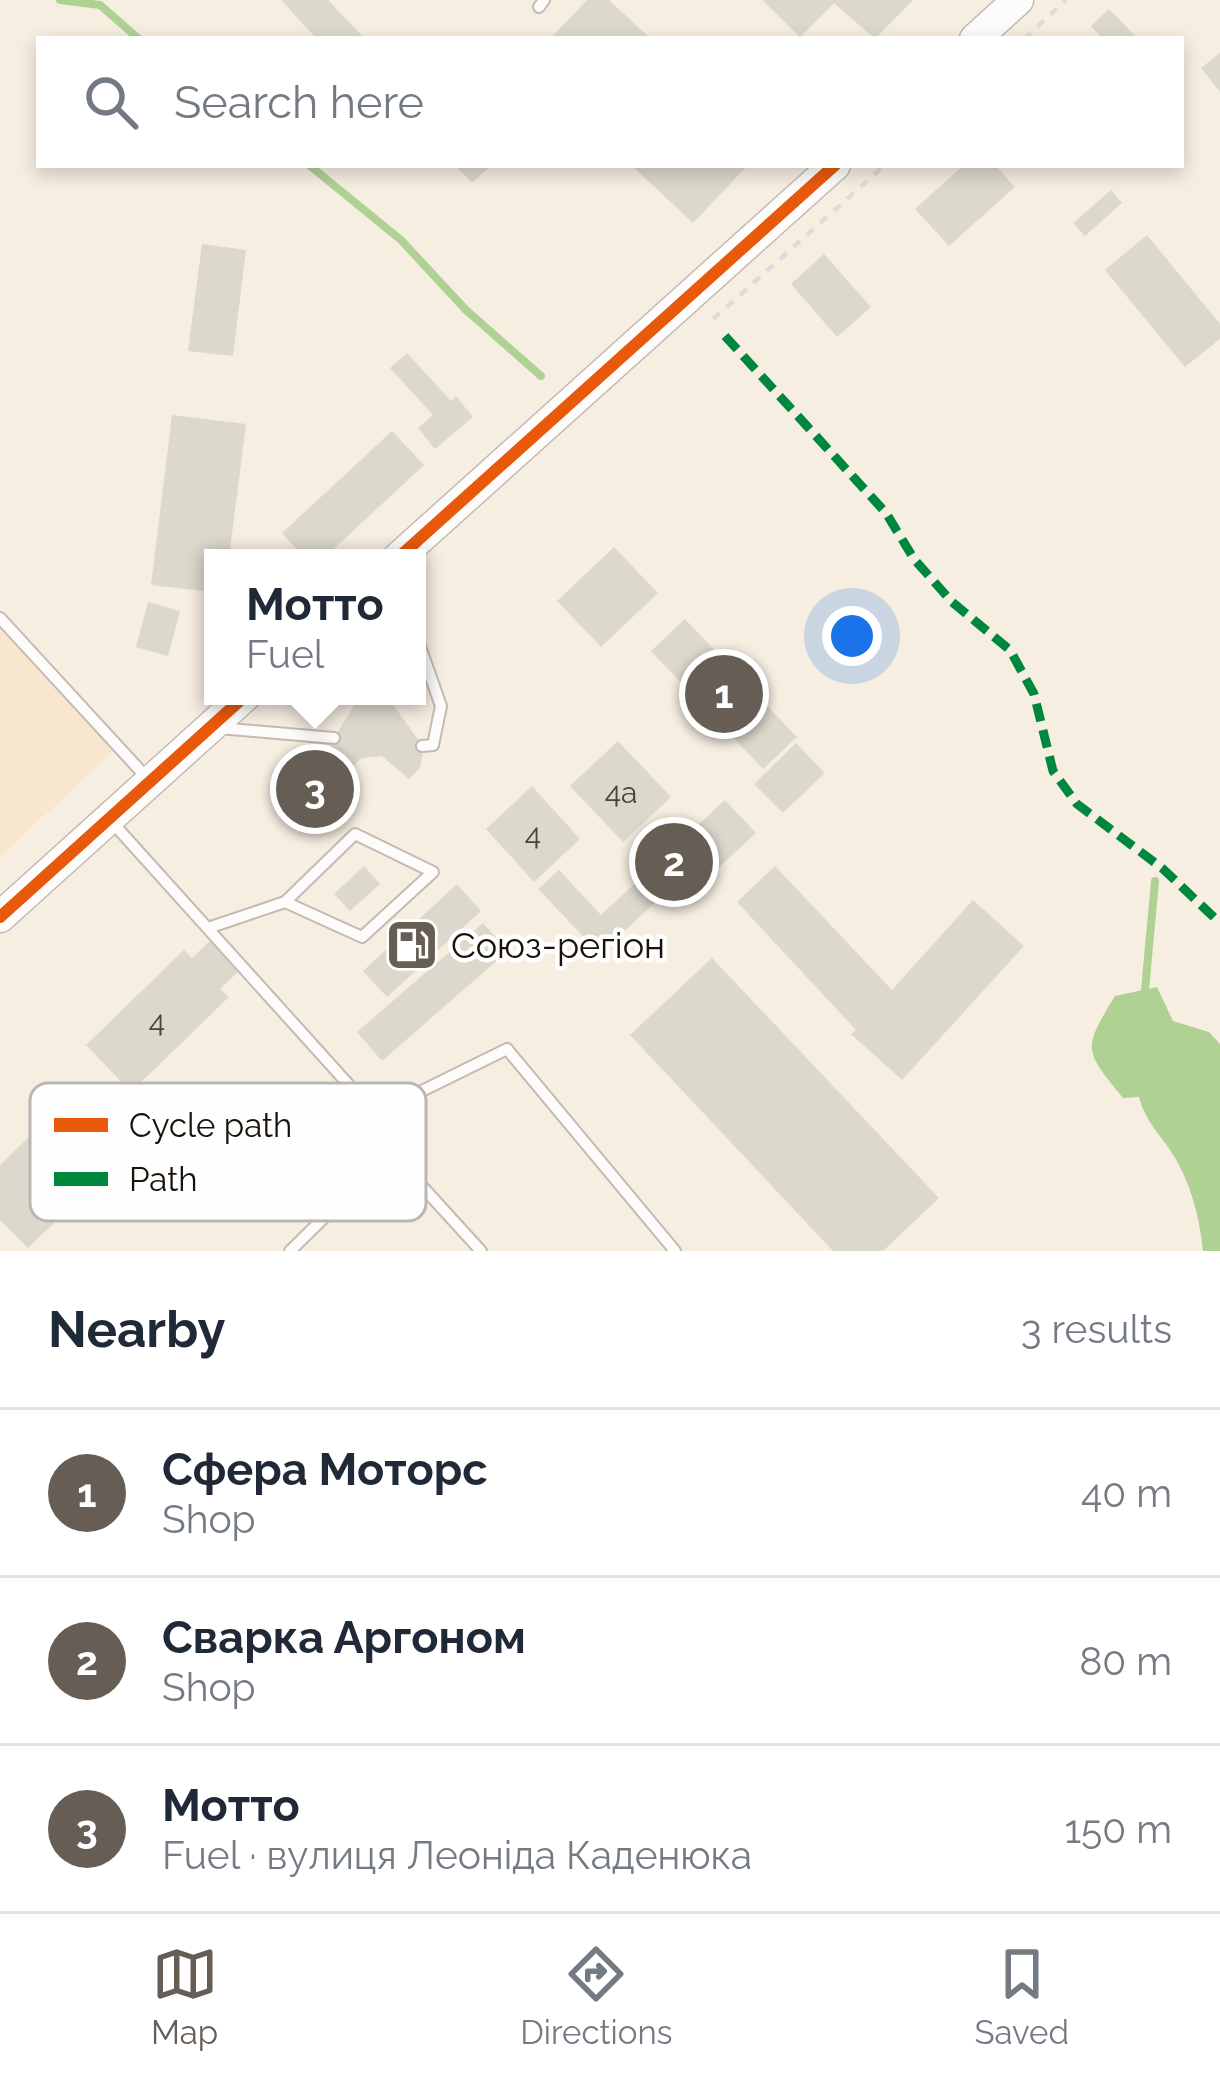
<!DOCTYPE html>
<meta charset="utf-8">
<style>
body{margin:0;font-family:Raleway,sans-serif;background:#f6f6f7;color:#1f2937}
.you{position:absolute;left:852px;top:636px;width:42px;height:42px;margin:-30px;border:9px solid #fff;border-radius:50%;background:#1a73e8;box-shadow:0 0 0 18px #1a73e833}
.badge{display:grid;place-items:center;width:78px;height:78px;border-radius:50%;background:#665e55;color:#fff;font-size:39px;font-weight:700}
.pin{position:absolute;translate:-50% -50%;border:6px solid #fff;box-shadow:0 3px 12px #0006}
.popup{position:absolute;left:204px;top:549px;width:222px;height:156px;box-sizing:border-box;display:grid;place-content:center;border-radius:0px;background:#fff;filter:drop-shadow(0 3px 9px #0005);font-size:39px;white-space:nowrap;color:#747a83}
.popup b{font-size:45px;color:#1f2937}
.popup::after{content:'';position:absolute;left:50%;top:100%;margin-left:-24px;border:24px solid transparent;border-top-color:#fff}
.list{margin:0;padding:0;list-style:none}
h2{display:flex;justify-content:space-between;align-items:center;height:156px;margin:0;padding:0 48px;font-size:51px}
h2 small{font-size:39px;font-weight:400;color:#747a83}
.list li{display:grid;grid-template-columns:78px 1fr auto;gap:36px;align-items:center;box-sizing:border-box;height:168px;padding:0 48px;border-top:3px solid #e0e1e3}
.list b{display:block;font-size:45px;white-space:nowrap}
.list p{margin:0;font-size:39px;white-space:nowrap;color:#747a83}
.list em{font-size:39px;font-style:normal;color:#747a83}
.icon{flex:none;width:66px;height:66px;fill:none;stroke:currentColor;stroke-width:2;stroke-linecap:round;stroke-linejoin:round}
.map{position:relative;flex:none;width:1220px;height:1251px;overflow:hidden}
.search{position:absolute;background:#fff;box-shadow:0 6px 18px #0003;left:36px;right:36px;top:36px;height:132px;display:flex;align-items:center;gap:30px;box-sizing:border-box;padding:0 42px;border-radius:0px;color:#747a83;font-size:45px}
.sheet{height:660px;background:#fff}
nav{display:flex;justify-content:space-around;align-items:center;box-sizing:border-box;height:168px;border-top:3px solid #e0e1e3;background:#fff;font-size:33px;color:#747a83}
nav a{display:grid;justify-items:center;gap:6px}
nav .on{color:#665e55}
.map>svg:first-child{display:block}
.built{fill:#f8e6cf}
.water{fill:#b0d194}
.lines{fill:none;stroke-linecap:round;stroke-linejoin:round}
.stream{stroke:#b0d194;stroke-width:8}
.building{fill:#dcd8cc}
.lane-casing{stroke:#c3bbb2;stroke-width:14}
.secondary-casing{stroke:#c3bbb2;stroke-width:33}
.path{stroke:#dedbd8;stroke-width:4.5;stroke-dasharray:9 9;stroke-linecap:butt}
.lane{stroke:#fefcfb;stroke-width:10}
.secondary{stroke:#fefcfb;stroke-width:30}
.quiet{stroke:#00873e;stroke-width:9;stroke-dasharray:18 9;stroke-linecap:butt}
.cycleway-casing{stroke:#fefefe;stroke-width:20}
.cycleway{stroke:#e8590c;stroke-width:12}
.labels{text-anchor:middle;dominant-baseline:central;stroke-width:9;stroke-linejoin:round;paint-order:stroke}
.number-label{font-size:30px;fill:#4a443b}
.poi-label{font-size:36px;fill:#181109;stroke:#fefefe;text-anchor:start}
.key{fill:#fefefe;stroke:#b9b7b4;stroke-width:3}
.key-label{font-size:33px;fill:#181109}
</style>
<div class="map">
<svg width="1220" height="1251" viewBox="0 0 1220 1251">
<rect width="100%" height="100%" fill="#f7eee2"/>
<path class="built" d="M0,627L113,751L0,857Z"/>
<path class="water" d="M1157,987L1173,1021L1209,1032L1220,1044V1251H1203C1200,1221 1193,1192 1179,1165C1166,1139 1146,1125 1139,1097L1123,1098C1084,1050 1082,1050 1115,996Z"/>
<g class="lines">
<path class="stream" d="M60,0L100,5L139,39
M309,165L401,240L466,310L541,376
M1145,990L1155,881"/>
</g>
<path class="building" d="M281,0H328L365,39H317Z
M587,0H609L651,39H550Z
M762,0H913L875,39L834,3L800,37Z
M1109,9L1138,39H1103L1091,26Z
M1220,53V92L1201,68Z
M455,165H492L472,183Z
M631,165H748L693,223Z
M964,165H995L1015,187L949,246L915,209Z
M1111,190L1122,203L1085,236L1073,223Z
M1147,235L1220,324V339L1185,367L1105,270Z
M202,244L246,250L233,356L188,351Z
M824,254L871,307L837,337L791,284Z
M407,353L451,401L456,396L473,417L435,449L418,428L433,415L390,368Z
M172,415L246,424L229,558H213V592L151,585Z
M392,431L424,465L324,558H305L282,533Z
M614,547L658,593L601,647L557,601Z
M148,602L180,611L168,656L136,647Z
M685,619L797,737L763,769L651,651Z
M360,696H387L424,748L420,768L409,779L382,756L362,758L338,779L355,782L350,816L286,807L296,764L314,759L322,769L337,733Z
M618,741L671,797L623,842L570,786Z
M796,743L825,773L783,813L754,784Z
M532,786L580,839L534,882L486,829Z
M725,800L756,833L706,879L694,866L600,954L538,889L559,870L601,915Z
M364,866L380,884L350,911L334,894Z
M775,866L892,990L973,900L1024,946L902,1080L851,1034L856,1030L737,902Z
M457,884L481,911L387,997L363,971Z
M483,923L508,951L382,1061L357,1032Z
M211,940L239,971L220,989L229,997L131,1092L86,1045L184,950L192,958Z
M712,958L939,1198L883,1251H833L630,1035Z
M79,1089L134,1146L28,1248L0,1220V1165Z"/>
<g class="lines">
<g class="lane-casing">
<path id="lane" d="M539,7L544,0
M0,618L148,779
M417,638L441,706L433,745L422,746
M219,728L334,738
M111,821L348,1084L379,1139L481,1251
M208,928L285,902L362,937L433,872L355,834L285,902
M367,1118L507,1049L675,1251
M290,1251L391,1152"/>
</g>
<g class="secondary-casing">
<path id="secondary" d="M975,39L1018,0
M398,558L835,165
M0,917L245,696"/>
</g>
<path class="path" d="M1024,39L1066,0
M713,319L885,165"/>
<use href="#lane" class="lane"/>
<use href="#secondary" class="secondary"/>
<path class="quiet" d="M725,336L886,513L914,559L952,602L1010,650L1034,694L1053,771L1077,804L1162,868L1220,923"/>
<g class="cycleway-casing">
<path id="cycleway" d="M398,558L835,165
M0,917L245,696"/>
</g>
<use href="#cycleway" class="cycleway"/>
</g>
<defs>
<g id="fuel-square" transform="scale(2.7)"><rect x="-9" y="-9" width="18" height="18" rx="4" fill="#665e55" stroke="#fefefe"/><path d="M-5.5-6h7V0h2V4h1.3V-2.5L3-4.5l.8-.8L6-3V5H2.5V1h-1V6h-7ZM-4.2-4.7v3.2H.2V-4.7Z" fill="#fff"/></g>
</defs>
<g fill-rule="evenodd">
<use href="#fuel-square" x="412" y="945"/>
</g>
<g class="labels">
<g class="number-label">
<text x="621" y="792">4а</text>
<text x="533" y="834">4</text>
<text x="157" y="1021">4</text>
</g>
<g class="poi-label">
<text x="451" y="945">Союз-регіон</text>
</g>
</g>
<rect x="30" y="1083" width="396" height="138" rx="18" class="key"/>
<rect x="54" y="1118" width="54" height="14" fill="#e8590c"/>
<rect x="54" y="1172" width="54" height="14" fill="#00873e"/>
<g class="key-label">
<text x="129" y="1137">Cycle path</text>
<text x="129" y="1191">Path</text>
</g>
</svg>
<div class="you"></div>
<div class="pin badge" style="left:724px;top:694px">1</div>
<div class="pin badge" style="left:674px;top:862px">2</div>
<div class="pin badge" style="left:315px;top:789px">3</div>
<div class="popup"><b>Мотто</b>Fuel</div>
<div class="search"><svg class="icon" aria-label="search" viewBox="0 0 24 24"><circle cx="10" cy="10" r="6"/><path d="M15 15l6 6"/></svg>Search here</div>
</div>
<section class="sheet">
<h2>Nearby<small>3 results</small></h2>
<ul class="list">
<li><span class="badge">1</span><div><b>Сфера Моторс</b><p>Shop</p></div><em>40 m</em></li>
<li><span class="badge">2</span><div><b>Сварка Аргоном</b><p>Shop</p></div><em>80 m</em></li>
<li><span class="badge">3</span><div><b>Мотто</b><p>Fuel · вулиця Леоніда Каденюка</p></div><em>150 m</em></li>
</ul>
</section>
<nav>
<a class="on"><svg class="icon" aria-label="map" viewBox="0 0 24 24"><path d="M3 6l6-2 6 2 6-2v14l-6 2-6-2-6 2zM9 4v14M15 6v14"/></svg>Map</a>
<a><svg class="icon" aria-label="directions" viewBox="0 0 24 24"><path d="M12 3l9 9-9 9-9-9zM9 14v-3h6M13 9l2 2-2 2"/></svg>Directions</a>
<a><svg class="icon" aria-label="saved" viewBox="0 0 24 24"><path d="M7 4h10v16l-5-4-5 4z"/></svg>Saved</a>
</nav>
